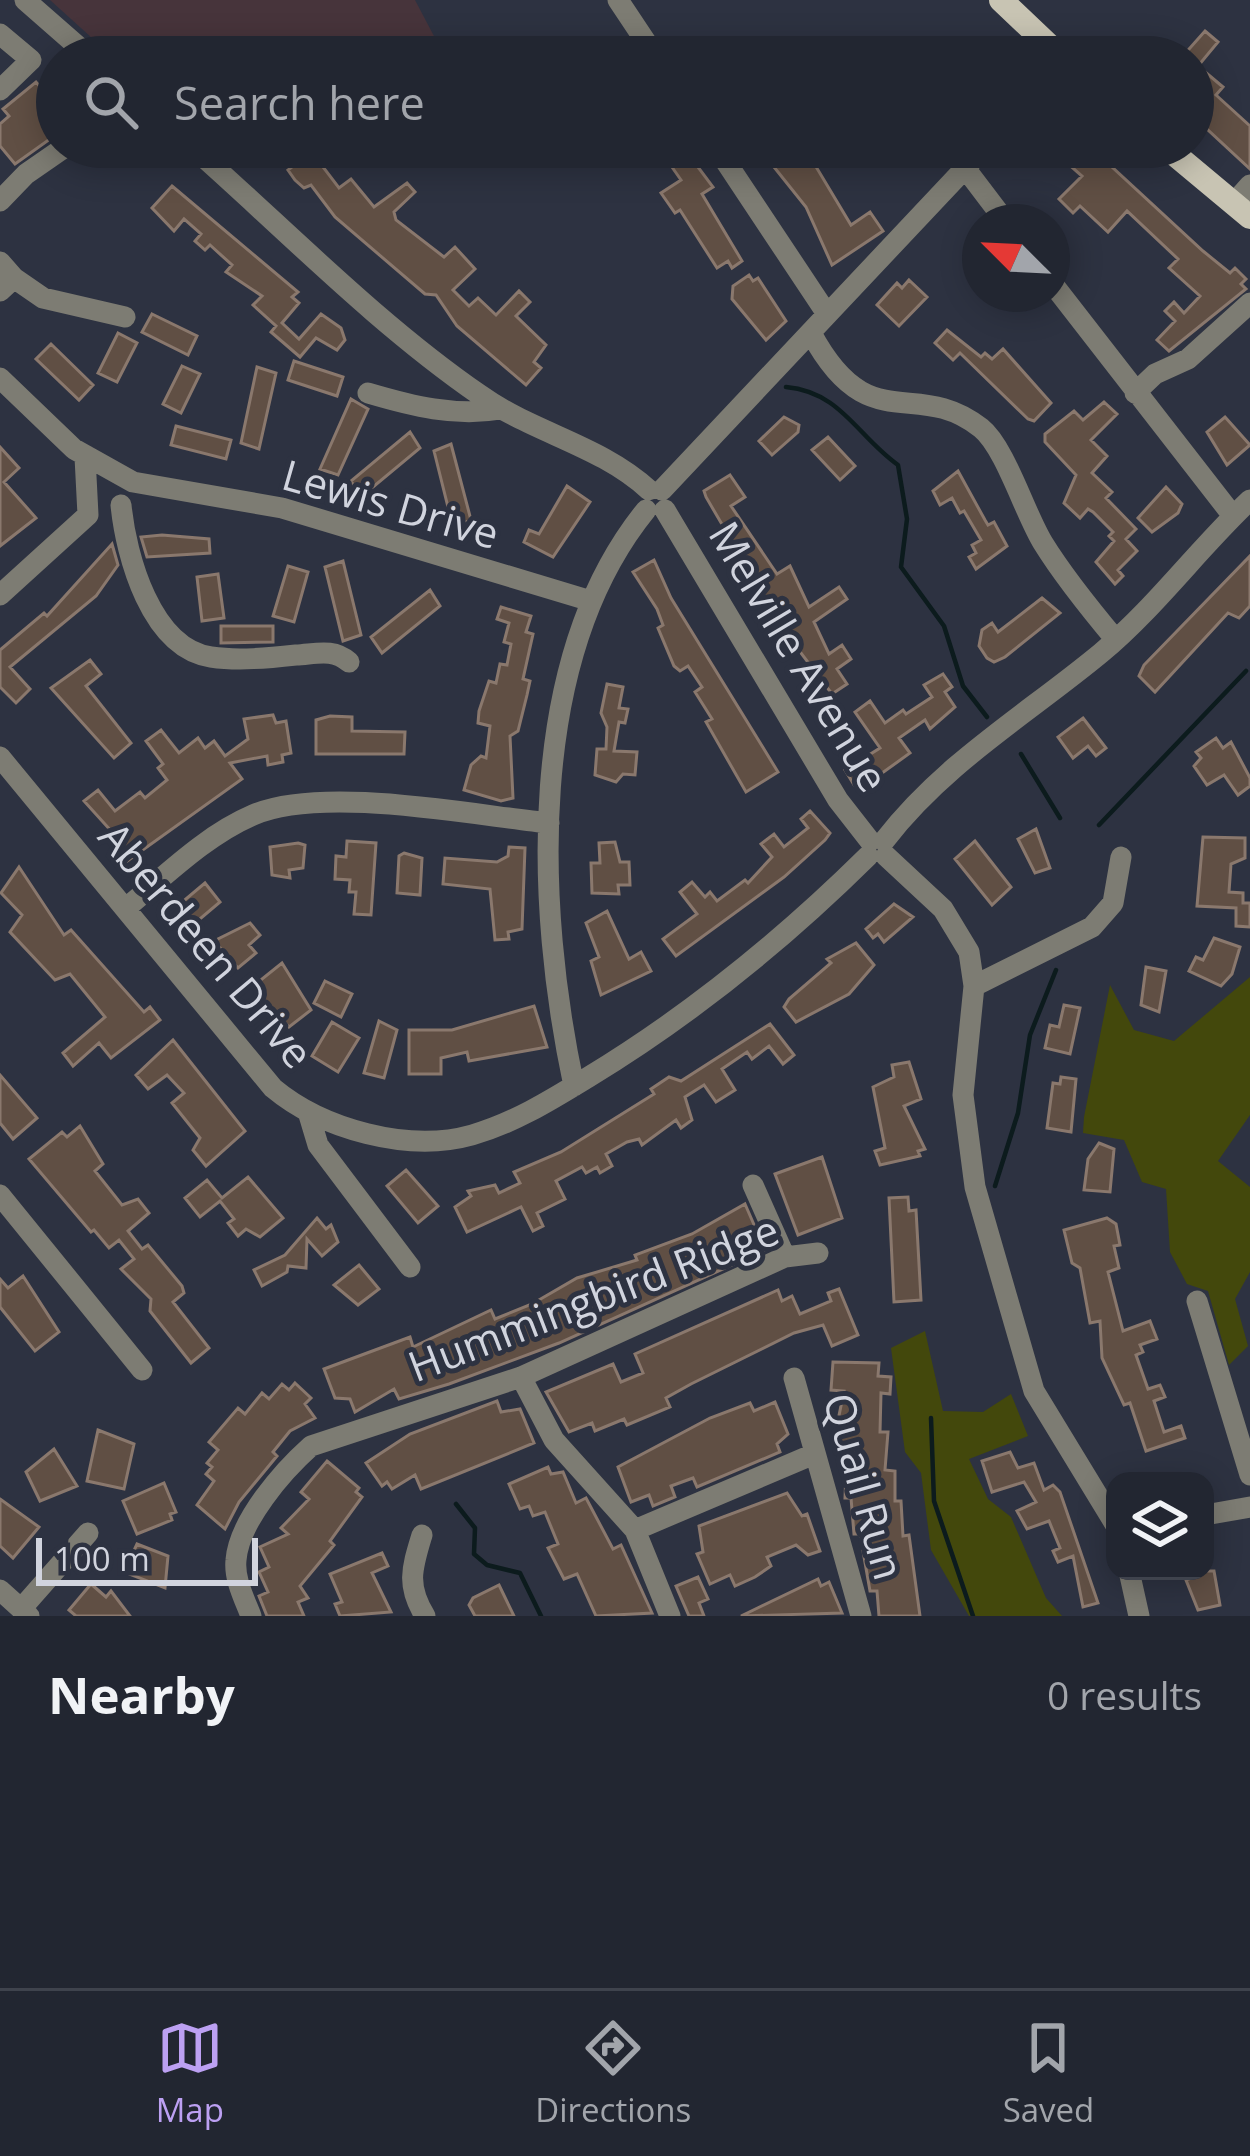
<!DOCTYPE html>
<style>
body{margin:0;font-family:"Open Sans",sans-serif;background:#2a2e39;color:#f1f3f6}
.controls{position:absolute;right:36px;bottom:36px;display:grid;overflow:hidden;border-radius:24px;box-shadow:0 6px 30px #0003}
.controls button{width:108px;height:108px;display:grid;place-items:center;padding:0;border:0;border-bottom:3px solid #3f434d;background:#222631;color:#f1f3f6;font:60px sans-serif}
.compass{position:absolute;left:962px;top:204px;width:108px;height:108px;border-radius:50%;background:#222631;box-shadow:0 6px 30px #0003;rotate:294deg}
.scale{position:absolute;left:36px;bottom:30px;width:222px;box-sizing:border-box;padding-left:12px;border:6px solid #d1d4de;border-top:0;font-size:33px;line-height:42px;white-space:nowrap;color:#d1d4de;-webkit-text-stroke:9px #2d3241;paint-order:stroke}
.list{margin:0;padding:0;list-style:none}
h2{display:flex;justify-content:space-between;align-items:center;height:156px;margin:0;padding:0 48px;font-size:51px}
h2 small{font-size:39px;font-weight:400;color:#a2a5ab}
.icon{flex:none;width:66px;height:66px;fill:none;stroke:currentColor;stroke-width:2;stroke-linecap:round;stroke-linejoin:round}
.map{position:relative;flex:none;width:1250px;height:1616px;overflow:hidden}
.search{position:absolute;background:#222631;box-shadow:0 6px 30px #0003;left:36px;right:36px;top:36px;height:132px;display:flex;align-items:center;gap:30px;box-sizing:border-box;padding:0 42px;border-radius:66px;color:#a2a5ab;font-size:45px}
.sheet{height:372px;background:#222631}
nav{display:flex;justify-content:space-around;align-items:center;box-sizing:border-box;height:168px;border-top:3px solid #3f434d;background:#222631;font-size:33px;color:#a2a5ab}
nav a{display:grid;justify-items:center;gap:6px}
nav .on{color:#bca0f2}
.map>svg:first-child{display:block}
.commercial{fill:#47343b}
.green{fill:#43480c}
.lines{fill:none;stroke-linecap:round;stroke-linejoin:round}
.stream{stroke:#0c1b1d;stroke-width:4.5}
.building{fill:#604f44;stroke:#8a786d;stroke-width:3}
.minor{stroke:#7d7c73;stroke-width:21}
.major{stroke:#c8c4b3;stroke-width:24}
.labels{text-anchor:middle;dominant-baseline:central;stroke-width:10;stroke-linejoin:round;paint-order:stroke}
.street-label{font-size:42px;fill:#d1d4de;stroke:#2d3241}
</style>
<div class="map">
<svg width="1250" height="1616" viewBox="0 0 1250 1616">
<rect width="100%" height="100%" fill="#2d3241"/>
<path class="commercial" d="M50,0H415L445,57H113Z"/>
<path class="green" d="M1250,977V1115L1218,1161L1250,1187V1272L1235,1299L1248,1346L1229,1365L1208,1291L1187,1284L1170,1252L1166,1189L1142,1182L1124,1140L1083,1133L1084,1117L1110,985L1134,1030L1174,1041Z
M925,1331L943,1411L983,1412L1011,1394L1028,1436L969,1459L988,1499L1011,1517L1046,1598L1062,1616H969L931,1550L921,1473L905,1452L891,1348Z"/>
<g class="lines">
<path class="stream" d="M786,387C841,392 857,436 898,465L907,519L901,567L944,626L963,686L987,717
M1021,754L1060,818
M1099,825L1246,671
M995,1186L1018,1113L1030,1035L1056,970
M931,1418L934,1501L973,1616
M456,1504L475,1528L474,1554L487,1565L520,1573L541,1616"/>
</g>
<path class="building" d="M1205,31L1218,42L1198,66L1223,87L1216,95L1250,126V169L1193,116V57H1182Z
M57,77V134L15,164L0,146V124L9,116L3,109L36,82L42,89Z
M284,147H337L323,167L339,188L351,179L374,207L407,183L415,192L394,212L396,220L444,257L455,247L475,269L453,290L469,306L478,298L496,315L519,291L530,302L516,316L546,345L534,362L541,368L526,385L457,326L436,295L425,294L335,217L311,185L304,188L295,180L288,170L297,163Z
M658,147H683L713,187L702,194L742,261L732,268L728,261L717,268L680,210L675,213L661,193L681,180Z
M758,147H797L807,163L812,160L851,225L870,212L883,231L832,265L806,207Z
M1049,147H1087L1100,156L1203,251L1230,273L1235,268L1246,279L1241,284L1246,289L1169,351L1157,340L1175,321L1165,311L1174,302L1184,313L1200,296L1169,268L1178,259L1127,211L1108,232L1080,206L1073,213L1059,199L1082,176Z
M172,186L298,292L292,297L299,303L282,323L299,339L321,314L341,328L345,340L337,350L316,338L300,357L271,332L276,326L253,305L262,296L226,272L232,265L210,245L205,250L195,241L201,234L184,219L174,231L152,208Z
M749,275L753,281L758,278L786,321L766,340L732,299L733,286Z
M909,280L927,297L899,326L877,305L897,283L902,288Z
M152,314L197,336L188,355L142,332Z
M947,330L981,357L985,353L992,359L1003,349L1051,403L1034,421L1028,419L960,353L953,360L935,343Z
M118,333L137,343L117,382L98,373Z
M51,344L93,385L79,400L36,359Z
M294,361L343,377L337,396L288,380Z
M182,366L200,374L181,413L163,404Z
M257,367L276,373L259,449L241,443Z
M351,399L368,409L338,475L320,469Z
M1104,402L1117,414L1091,440L1107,456L1092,473L1112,492L1106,498L1136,529L1126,539L1137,551L1118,570L1123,576L1115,584L1096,562L1114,541L1109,536L1113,532L1093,512L1088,509L1080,518L1064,503L1076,475L1045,442V434L1074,411L1083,420Z
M784,417L799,425L798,432L772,455L759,441Z
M1225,417L1250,445L1227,465L1207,432Z
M176,426L231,440L226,459L171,445Z
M410,432L420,448L361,497L351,481Z
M828,437L855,466L840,480L812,450Z
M451,444L471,520L453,527L434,451Z
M0,447L19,468L4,482L36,518L0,546Z
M958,471L985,520L988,525L994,522L1007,546L976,569L969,557L976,553L972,545L981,540L964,511L960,513L952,498L940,505L933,491Z
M730,475L745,497L731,506L777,574L790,566L809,607L839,587L847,599L814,622L829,654L842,645L851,659L837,669L847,684L832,694L785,632L706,497L704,491Z
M567,486L590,502L553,557L524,542L529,530L539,534Z
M1166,487L1182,504L1178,513L1152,532L1138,518Z
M162,535L209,539L210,553L147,557L141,537Z
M112,544L118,565L96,596L10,667L30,689L16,703L0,687V650L44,613L47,616Z
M1250,556V606L1239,618L1228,613L1155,692L1139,676L1144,665Z
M654,560L671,598L778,772L746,792L706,722L712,719L695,692L702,687L688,666L680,671L674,666L658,628L663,625L657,609L633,572Z
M343,561L361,635L343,641L325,567Z
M288,566L308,572L294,622L273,616Z
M218,574L224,618L202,621L197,577Z
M430,590L440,606L382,653L371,637Z
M1042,598L1060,613L1005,657L994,662L987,658L979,646L982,630L992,623L998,632Z
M501,607L531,616L526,632L533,634L523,679L530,681L527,695L518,731L510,736L513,798L501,801L464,790L471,765L481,756L486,758L490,726L478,723L479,711L489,681L496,683L500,664L507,665L511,644L504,642L509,623L497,619Z
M221,626H273V642L221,643Z
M90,660L101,674L86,686L131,743L114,758L51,688Z
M943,674L952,687L945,692L955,707L930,729L925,720L899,738L910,753L864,786L860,781L854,785L845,770L880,748L855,712L870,701L885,723L903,710L906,714L932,697L924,685Z
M607,684L623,687L619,708L628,709L625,723L619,722L614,751L637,752L635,775L623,774L616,782L595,775L597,749H606L607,727L601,713Z
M273,715L276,723L286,721L291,753L282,755L283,762L268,765L267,756L230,763L242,779L126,862L109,841L113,833L84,801L98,790L115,811L140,792L145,798L167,780L158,768L163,764L146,741L161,730L179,753L198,738L205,748L214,741L225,756L248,739L244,719Z
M330,716L352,717V731L405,732L404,754H316V720Z
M1083,718L1106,748L1096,756L1088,746L1073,758L1058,737Z
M1216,738L1223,748L1231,742L1250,778V786L1238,795L1224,775L1207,785L1194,766L1201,758L1196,752Z
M810,811L830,833L825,840L784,877L676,956L663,939L697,914L680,892L692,882L705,897L710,892L717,901L745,880L748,883L772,857L761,844L774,834L784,847L808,828L801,819Z
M1036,829L1050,868L1035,873L1018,839Z
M1203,837L1245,838V858L1231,864L1229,892L1243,893V903H1250V927L1236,926V908L1197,906Z
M347,841L376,843L371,915L354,914L356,892H349L350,880L335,879L336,856L346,857Z
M975,841L1011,887L992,905L955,859Z
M615,842L620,862H629L630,885H618L619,894L592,893L591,863H600L599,843Z
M298,843L305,845L303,868L289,870L290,878L272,875L270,847Z
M509,847L525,848L522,929L508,932L509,939L495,940L490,889L443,884L445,858L497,862L508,856Z
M404,853L422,858L420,895L397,893L399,856Z
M19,867L64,935L71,930L144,1012L150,1007L160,1020L111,1058L99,1043L73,1066L63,1053L105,1017L70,974L55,980L10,932L22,915L1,893Z
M205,883L220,902L194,924L181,903Z
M894,904L913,917L884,942L878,934L873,938L866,929Z
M607,911L629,959L641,952L651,971L601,995L591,961L599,957L586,923Z
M250,923L260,935L249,945L256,953L238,968L214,941Z
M1214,938L1240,947L1232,974L1221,986L1189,971L1196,957L1203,960Z
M856,943L874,965L849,994L796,1022L784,1007L789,999L831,963L827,959Z
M282,963L311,1010L289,1027L257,993L261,989L257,983Z
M1146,967L1166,971L1159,1012L1141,1005Z
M325,981L352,994L341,1017L314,1003Z
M1064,1005L1080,1008L1070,1054L1045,1048L1050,1025L1059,1027Z
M534,1006L547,1047L469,1061L467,1052L441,1058V1074H409V1030H452Z
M379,1021L397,1030L384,1078L364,1073Z
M332,1022L359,1038L338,1072L312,1056Z
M770,1024L794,1055L783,1064L769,1046L752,1059L747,1052L722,1069L735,1090L716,1102L704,1085L685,1097L692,1120L681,1128L676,1120L642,1145L639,1139L627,1142L606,1154L612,1166L600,1173L597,1167L586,1173L582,1167L556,1181L565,1199L537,1213L543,1226L533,1231L521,1207L467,1232L455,1207L471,1196L468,1191L495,1185L499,1193L520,1183L514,1172L561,1152L654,1094L651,1089L669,1077L681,1081Z
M173,1040L245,1131L206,1166L193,1150L200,1138L172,1103L184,1093L167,1075L148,1089L136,1075Z
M909,1062L921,1099L904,1106L925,1149L918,1151L920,1156L880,1165L875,1151L885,1148L873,1087L894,1077L892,1065Z
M0,1075L37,1118L13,1139L0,1123Z
M1061,1077L1076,1079L1071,1132L1047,1128L1053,1083L1060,1084Z
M80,1126L103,1164L95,1171L122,1205L138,1199L149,1213L128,1231L142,1249L148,1245L182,1286L184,1293L173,1302L209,1348L191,1363L150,1311L151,1299L121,1269L134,1259L119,1240L109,1248L94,1230L91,1232L29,1159L62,1132L67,1137Z
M1099,1143L1114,1149L1110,1192L1084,1190L1088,1159Z
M822,1157L842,1218L798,1235L775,1174Z
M406,1170L438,1206L418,1223L387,1186Z
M248,1177L283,1218L260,1237L246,1229L238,1236L228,1223L234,1219L220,1201L200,1217L185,1198L207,1180L222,1198Z
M908,1197L909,1211L916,1210L921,1300L894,1302L889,1198Z
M745,1204L765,1250L559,1343L449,1384L399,1399L394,1389L355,1412L350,1399L335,1398L324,1369L410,1337L413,1347L491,1310L495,1319L532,1304L577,1278L637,1260L635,1255L692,1234Z
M317,1218L326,1229L331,1225L338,1242L322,1256L307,1239L306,1268L288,1266L287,1272L262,1286L254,1270L285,1255Z
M1107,1218L1116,1224L1120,1245L1114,1246L1119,1268L1108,1272L1123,1331L1150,1321L1157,1339L1140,1345L1143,1352L1136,1355L1148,1389L1160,1385L1165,1397L1154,1401L1164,1432L1181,1426L1185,1438L1146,1451L1130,1403L1124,1405L1102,1358L1100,1321L1090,1323L1080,1268L1072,1263L1064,1230Z
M359,1265L379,1289L358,1305L334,1285Z
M23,1276L59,1332L35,1351L0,1307V1279L8,1288Z
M839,1289L858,1335L832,1346L823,1325L794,1333L691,1384L666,1398L670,1407L627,1425L624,1419L595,1431L592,1423L569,1432L546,1392L613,1364L621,1382L643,1373L635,1354L778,1290L782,1301L792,1296L800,1314L831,1301L828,1293Z
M833,1362L879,1363L878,1376L891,1377L890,1394L881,1393L880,1432H888L885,1470L895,1471V1501H901L903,1536L909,1535L920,1616H879L877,1591H870L860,1534H854L851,1498H845L847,1446L834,1440L844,1391L831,1390Z
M295,1383L311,1398L305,1404L315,1418L290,1431L273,1452L277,1456L239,1502L225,1529L197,1505L214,1481L206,1474L212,1467L207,1463L218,1450L209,1442L238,1408L245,1414L262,1393L269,1399L282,1384L289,1390Z
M497,1401L501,1412L520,1409L534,1443L421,1489L415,1475L392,1489L387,1482L382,1486L366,1463L410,1434Z
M775,1402L788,1434L777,1444L780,1452L697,1487L693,1478L671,1486L675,1497L653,1506L649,1495L631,1502L618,1467L710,1418L750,1403L754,1411Z
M98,1430L134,1444L124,1489L87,1481Z
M54,1449L77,1486L40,1501L26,1472Z
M1010,1452L1018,1468L1034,1463L1044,1490L1053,1485L1060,1492L1098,1603L1083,1607L1073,1556L1058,1562L1053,1551L1060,1548L1049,1521L1027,1529L1017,1511L1036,1502L1024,1482L992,1492L982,1461Z
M327,1461L359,1488L356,1492L362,1497L330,1541L334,1545L300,1586L308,1598L298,1602L304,1616H267L259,1596L268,1592L259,1572L269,1567L260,1547L288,1534L281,1528L309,1499L301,1492Z
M548,1467L551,1474L563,1472L576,1503L586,1498L613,1549L621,1545L652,1613L596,1616L577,1574L564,1579L548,1548L558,1544L545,1512L533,1516L529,1506L520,1509L509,1484Z
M164,1483L176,1512L170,1514L172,1520L137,1534L123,1501Z
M787,1493L802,1516L807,1514L820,1551L808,1555L796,1545L767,1557L771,1566L755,1577L735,1586L730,1575L710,1584L697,1554L703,1552L699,1526Z
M0,1499L39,1527L13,1558L0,1546Z
M137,1544L168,1556L165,1588L124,1572Z
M382,1553L388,1566L372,1573L391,1612L340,1616L335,1604L342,1602L330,1574Z
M1189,1571H1214L1220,1605L1198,1610L1186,1580L1191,1578Z
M698,1577L708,1599L699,1603L704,1616H689L676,1586Z
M818,1579L821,1586L829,1582L842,1613L741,1616Z
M91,1584L106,1597L111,1591L130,1616H76L69,1610Z
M499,1585L514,1616H475L469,1605L473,1598Z"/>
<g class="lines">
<path class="minor" d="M25,0L90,57
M618,0L656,57
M0,34L31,60L0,90
M192,147C286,230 377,324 480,395C533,433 600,445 649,490
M716,147L827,314
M965,168L1006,222
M0,201L26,174L65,147
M1234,203L1250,185
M0,262L14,278L0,291
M14,278L43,298L125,317
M1052,283L1233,516
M811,333C869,441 915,376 981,428C1005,447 1025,514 1043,543C1064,577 1090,609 1116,640
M0,378L74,449L133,482L282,508L591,601
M368,393C412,406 455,417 501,409
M1135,393L1155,374L1188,359L1250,303
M662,490L985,147
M121,505C126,556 151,648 211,657C238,661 269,658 296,655C316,654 333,648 349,662
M665,510L838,800L870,841
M0,595L88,515L85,457
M0,757L273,1088C322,1129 408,1153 472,1135C514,1123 551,1100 587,1078C691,1015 782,941 868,856
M884,841C944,763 1026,715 1101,653C1156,607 1198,549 1250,500
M886,856L943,909L969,952L974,986L963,1095L975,1187L1034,1391L1115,1524
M126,908C165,876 206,835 253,815C322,785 472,815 549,823
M974,986L1092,927L1113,903L1121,857
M574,1086C536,908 525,659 646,510
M309,1115L318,1145L410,1267
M753,1185L785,1257
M0,1195L142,1370
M1197,1301L1250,1475
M521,1377L554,1440L635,1530L670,1616
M794,1378L861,1616
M1205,1515L1250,1507
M635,1530L814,1454
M422,1535C412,1568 406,1585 425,1616
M1129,1571L1139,1616
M0,1590L29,1616
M21,1609L88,1533
M251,1616C244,1598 234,1579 236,1560C239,1521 283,1471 311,1446L521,1377L785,1257L818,1253"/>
<path class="major" d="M1001,0L1061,57
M1166,147L1250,217"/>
</g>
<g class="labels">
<g class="street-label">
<text transform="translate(391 503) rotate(16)">Lewis Drive</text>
<text transform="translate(800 656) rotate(59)">Melville Avenue</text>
<text transform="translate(207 944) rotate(50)">Aberdeen Drive</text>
<text transform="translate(593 1297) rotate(-21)">Hummingbird Ridge</text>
<text transform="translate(865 1486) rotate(74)">Quail Run</text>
</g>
</g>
</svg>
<div class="controls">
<button><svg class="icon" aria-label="layers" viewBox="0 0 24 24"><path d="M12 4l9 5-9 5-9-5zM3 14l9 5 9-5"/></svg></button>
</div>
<svg class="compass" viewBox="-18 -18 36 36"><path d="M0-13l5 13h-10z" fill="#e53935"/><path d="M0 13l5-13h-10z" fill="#a2a5ab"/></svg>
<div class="scale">100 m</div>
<div class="search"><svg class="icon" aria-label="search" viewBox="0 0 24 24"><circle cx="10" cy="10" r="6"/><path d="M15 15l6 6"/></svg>Search here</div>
</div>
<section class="sheet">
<h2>Nearby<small>0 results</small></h2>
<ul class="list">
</ul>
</section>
<nav>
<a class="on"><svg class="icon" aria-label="map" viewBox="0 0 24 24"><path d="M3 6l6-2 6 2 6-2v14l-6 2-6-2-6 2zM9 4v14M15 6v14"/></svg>Map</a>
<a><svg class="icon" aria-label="directions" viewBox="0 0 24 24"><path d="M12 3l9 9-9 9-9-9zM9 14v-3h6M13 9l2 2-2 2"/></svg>Directions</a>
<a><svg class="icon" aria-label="saved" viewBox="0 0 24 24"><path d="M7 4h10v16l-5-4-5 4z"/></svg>Saved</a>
</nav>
